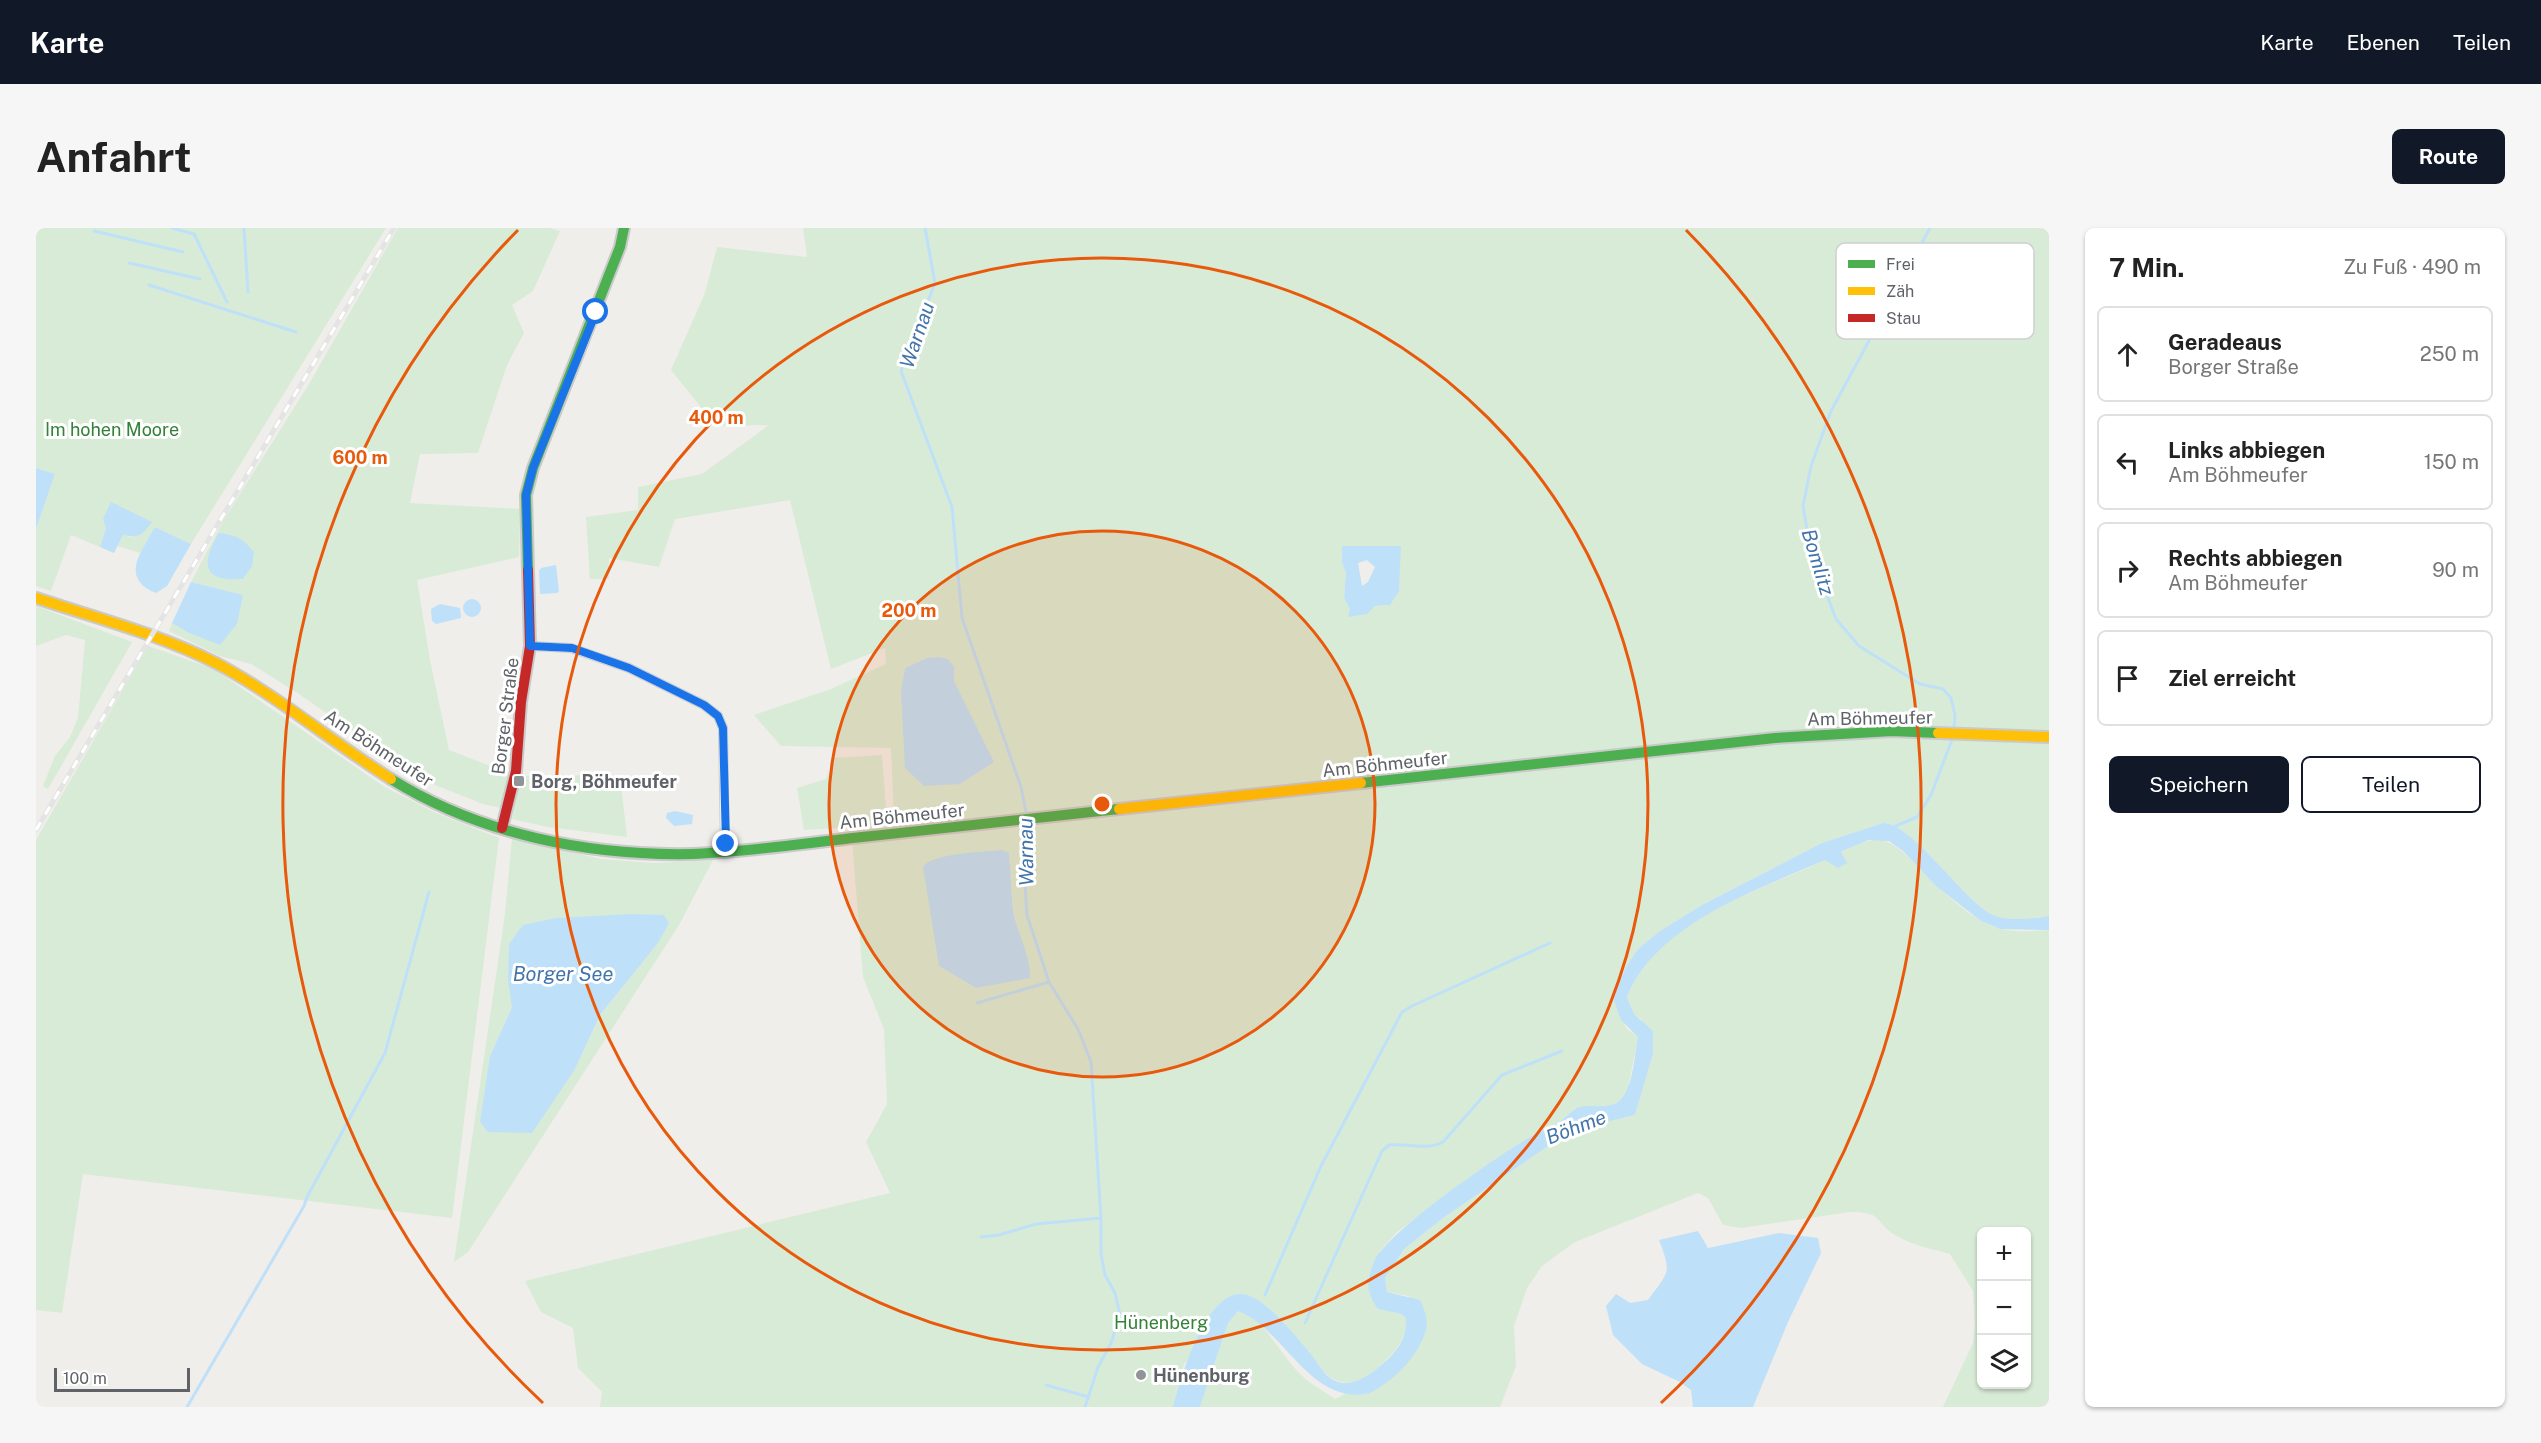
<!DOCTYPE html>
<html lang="de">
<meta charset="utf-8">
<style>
body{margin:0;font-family:"Public Sans",sans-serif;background:#f6f6f6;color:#222}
.controls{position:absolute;right:18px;bottom:18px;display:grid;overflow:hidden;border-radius:9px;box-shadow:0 2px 4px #0004}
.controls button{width:54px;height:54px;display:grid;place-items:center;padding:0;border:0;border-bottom:2px solid #e0e0e0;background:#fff;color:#222;font:30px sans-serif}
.scale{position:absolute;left:18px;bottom:15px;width:136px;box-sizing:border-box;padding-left:6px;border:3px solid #5f6368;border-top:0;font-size:16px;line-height:21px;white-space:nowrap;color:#5f6368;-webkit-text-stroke:4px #fff;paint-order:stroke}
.stop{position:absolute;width:18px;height:18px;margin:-14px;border:4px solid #1a73e8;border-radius:50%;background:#fff}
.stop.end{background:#1a73e8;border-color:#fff;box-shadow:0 2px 6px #0008}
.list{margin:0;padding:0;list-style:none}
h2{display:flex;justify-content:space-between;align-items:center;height:78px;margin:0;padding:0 24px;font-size:26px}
h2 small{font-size:20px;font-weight:400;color:#767676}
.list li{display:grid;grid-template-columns:39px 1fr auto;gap:18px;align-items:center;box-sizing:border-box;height:96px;margin:0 12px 12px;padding:0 12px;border:2px solid #e0e0e0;border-radius:9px}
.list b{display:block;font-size:22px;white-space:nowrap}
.list p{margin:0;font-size:20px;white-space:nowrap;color:#767676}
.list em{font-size:20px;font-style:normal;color:#767676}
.actions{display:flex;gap:12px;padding:18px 24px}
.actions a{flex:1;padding:14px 0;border:2px solid #111827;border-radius:9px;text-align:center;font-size:21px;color:#111827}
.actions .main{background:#111827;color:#fff}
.icon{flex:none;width:33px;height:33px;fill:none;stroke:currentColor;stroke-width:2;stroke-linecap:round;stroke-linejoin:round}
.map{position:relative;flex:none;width:2013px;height:1179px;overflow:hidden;border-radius:9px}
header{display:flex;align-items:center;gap:36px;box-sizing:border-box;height:84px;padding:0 30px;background:#111827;color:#fff}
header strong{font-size:28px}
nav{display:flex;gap:33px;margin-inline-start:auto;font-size:21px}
.intro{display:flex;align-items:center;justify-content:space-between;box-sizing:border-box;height:144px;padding:0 36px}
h1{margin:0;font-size:42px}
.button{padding:15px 27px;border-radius:9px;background:#111827;color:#fff;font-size:21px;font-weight:700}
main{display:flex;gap:36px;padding:0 36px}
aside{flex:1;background:#fff;border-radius:9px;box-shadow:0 2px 4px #0004}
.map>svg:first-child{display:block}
.green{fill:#d8ebd6;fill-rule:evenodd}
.water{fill:#bfe0f9;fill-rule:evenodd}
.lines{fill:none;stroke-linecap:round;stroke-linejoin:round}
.stream{stroke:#bfe0f9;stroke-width:3}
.street-casing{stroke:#cbcccc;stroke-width:10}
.fast-casing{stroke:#cacacb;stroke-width:14}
.slow-casing{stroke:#cacacb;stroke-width:14}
.jam-casing{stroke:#cacacb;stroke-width:14}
.street{stroke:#fdfcfc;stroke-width:8}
.fast{stroke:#4caf50;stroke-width:10}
.slow{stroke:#ffc107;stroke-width:10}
.jam{stroke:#c62828;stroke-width:10}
.rail-casing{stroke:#e4e4e4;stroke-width:5}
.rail{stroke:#fff;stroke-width:3;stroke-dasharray:9;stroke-linecap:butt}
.route{stroke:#1a73e8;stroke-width:8}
.ring{fill:none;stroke:#e8590c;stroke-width:3}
.poi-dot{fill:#919496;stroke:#fff;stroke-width:2}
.labels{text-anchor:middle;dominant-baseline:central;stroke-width:6;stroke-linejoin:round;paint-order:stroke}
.park-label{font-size:18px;fill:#348238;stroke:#fff}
.street-label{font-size:18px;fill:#5f6368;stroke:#fff}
.poi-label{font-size:18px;font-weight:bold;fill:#5f6368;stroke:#fff;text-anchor:start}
.water-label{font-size:20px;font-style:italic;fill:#4174aa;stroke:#fff}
.key{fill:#fff;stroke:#cfd0d2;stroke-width:1.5}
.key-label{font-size:16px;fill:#5f6368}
.centre{fill:#e8590c;stroke:#fff;stroke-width:3}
.ring-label{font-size:18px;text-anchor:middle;font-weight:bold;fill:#e8590c;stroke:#fff;stroke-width:6;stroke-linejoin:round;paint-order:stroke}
</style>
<header>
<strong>Karte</strong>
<nav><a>Karte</a><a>Ebenen</a><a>Teilen</a></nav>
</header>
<div class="intro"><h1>Anfahrt</h1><a class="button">Route</a></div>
<main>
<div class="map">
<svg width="2013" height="1179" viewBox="0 0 2013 1179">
<rect width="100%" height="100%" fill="#efeeea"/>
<path class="green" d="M0,0H350L155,316L119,299L104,325L82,318L87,307L100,310L70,300L64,319L35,307L15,363L0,358V301L19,246L0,240Z
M362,0H514L524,3L497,63L476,77L488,105L471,137L442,225L384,226L374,275L484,281L483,329L381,352L394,432L413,522L475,546L465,580L447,576L389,553L260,464L215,436L184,428L133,403L136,395L151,404L206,367L155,354L187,293L273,156Z
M767,0H2013V688C1995,691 1969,694 1953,685C1925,668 1874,594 1847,595L1786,615L1666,677L1624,703L1602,721L1590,739L1577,769L1590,800L1602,809L1592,860L1584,872L1577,877L1540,880L1523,894L1490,912L1458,933L1361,1004L1344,1023L1342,1081L1365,1086L1371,1090C1370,1111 1361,1122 1346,1136C1337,1145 1319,1158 1305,1154C1285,1149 1271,1120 1257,1106C1244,1091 1228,1078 1212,1067L1148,1136L1137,1179H564L566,1164L542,1140L537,1100L505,1084L489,1053L854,965L830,914L851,876L848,801L827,749L815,599L768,602L761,560L790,551L798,530L846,527L851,594H858L855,520L745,518L718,487L795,461L850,436L849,420L795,441L754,272L639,291L623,339L573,330V351H554L550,289L602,282V259L666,246L733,197L680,198L635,142L669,65L681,19L771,29ZM1306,318H1365L1354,377L1314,381L1308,370L1310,345ZM891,430L918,439V453L865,463L869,440ZM973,625L977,681L994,749L940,760L903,738Z
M0,378L96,414L12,561L7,558L19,528L34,509L42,490L49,412L30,407L0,418Z
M112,418L178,441L347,558L400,585L463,610L416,990L47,946L26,1085L0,1082V612Z
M584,547L591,609L512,599L476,591L485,548Z
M476,610L565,631L618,635L677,632L643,697L432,1024L418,1034L469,686ZM622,715L564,787L539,841L454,828L476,779Z
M1842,611C1861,615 1872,629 1886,643C1905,662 1936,693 1962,700C1978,705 1997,703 2013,702V1179H1907L1937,1115L1939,1095L1937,1063L1914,1026C1896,1021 1875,1017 1859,1007C1837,993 1848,984 1814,984L1705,1000L1687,997L1672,970L1662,965L1539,1014L1506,1038L1491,1060L1478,1098L1480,1138L1464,1179H1164L1192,1094L1202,1082C1232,1095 1243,1125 1264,1146C1274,1156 1288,1163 1299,1171L1376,1130L1373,1068L1351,1064L1349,1050L1368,1021L1407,990L1534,903L1599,887L1617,826L1605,791L1598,786L1591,769C1621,697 1707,668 1774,639C1796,629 1817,615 1842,611ZM1946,1004H1990V1156H1946Z"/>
<path class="water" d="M0,240L19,246L0,301Z
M75,274L116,294C106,308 103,310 87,307L78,325L64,319L70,300L67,291Z
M119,299L155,316L131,358L120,365C83,350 105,324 119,299Z
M183,305C201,307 207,311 218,324L216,338L207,351C167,354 164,336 183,305Z
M1306,318H1365L1363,363L1354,377L1339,378L1331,386L1312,389L1314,381L1308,370L1310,345L1306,334ZM1331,332L1339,339L1332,354L1326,358L1322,335Z
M520,337L523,363L521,365L504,366L503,343L505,340Z
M155,354L207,367L201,396L184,417L151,404L136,395Z
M427 380a9 9 0 1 1 18 0a9 9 0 1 1-18 0Z
M404,376L424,380L425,390L400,396L396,393L395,381Z
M903,429L912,431L918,439V453L958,534L924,556L888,558L869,540L865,463L869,440L891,430Z
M639,583L657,587L656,596L638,598L630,590L631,585Z
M1847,595C1874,594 1925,668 1953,685C1969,694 1995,691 2013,688V702L1964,701L1945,693L1900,658L1867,623L1853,613L1833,612L1808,622L1805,624L1811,635L1802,640L1789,632C1721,662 1621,695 1591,769L1598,786L1617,803V826L1599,887L1534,903L1407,990L1368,1021L1349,1050L1351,1064L1384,1072C1394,1093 1393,1101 1381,1122C1370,1140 1353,1155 1334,1165C1274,1179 1249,1101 1202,1083L1192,1095L1164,1179H1137C1145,1150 1171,1056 1211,1067C1232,1073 1260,1109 1274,1125C1283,1136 1290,1153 1307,1155C1323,1156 1339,1143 1350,1133C1364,1120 1371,1108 1370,1090L1365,1086L1342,1081C1330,1064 1330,1054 1338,1034C1351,1004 1459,930 1491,911C1501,905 1513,901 1523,894C1529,890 1535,883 1541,880C1555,875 1574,883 1585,871C1598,856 1598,828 1602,809L1585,792L1577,769L1590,739L1602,721L1624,703L1666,677L1786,615Z
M966,622L973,625C975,644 975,663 977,681C980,702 996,732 994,750L940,760L903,738L887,639C895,625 949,624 966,622Z
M595,686L628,687L633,695L622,715L564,787L539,841L496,905L452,904L444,894L454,828L476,779L472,752L473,716L487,697L520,690Z
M1662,1003L1672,1020L1743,1005L1782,1010L1785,1025L1752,1094L1717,1179H1657L1655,1162L1644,1154L1606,1136L1577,1107L1570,1078L1580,1066L1594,1075L1612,1072C1633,1043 1636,1046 1623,1012Z"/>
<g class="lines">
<path class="stream" d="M136,0L158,6L191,74
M208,0L212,64
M889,0L899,55L865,143L916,279L926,390L985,559L991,589
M1894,0L1795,183L1775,238L1767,278L1775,325L1800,391L1823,418L1884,456L1907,461L1915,470L1919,487L1918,502
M58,3L147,24
M93,35L164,51
M113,57L260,104
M992,595L989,656L991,687L1013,754L1042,801L1055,834L1065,990V1026L1069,1047L1079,1065L1084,1087L1075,1115L1062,1139L1049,1179
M1855,600L1881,589L1895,567L1917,509
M941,775L1013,754
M945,1009L963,1007L1000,996L1065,990
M1229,1067L1285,938L1366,784L1376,778L1514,715
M1269,1095L1346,923L1353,917C1371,915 1391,923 1407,914L1466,847L1526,823
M1010,1157L1053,1169
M151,1179L268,978L271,969L349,825L393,664"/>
<g class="street-casing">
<path id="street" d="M494,418L535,420L593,440L668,477L682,488L687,500L689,624"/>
</g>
<g class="fast-casing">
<path id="fast" d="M492,342L490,267L497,240L584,19L588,0
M355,551C443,606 552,628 655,626C712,624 769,615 826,609C912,600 998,590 1083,581
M1325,555L1739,510L1856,503L1902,505"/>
</g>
<g class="slow-casing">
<path id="slow" d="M0,370C60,390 123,406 180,435C242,468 296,514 355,551
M1902,505L2013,509
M1083,581L1325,555"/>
</g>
<g class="jam-casing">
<path id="jam" d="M466,600L480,543L485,474L494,418L492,342"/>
</g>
<use href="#street" class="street"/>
<use href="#fast" class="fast"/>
<use href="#slow" class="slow"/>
<use href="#jam" class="jam"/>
<g class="rail-casing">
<path id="rail" d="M0,602L358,0"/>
</g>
<use href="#rail" class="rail"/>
</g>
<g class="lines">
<path class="route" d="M560,84L497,240L490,267L494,418L536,420L593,440L668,477L682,488L687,500L690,616"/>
</g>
<circle cx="1066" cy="576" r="273" fill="#e8590c" fill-opacity=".12"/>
<g class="ring">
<circle cx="1066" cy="576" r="273"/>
<circle cx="1066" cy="576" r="546"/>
<path d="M507 1175A819 819 0 0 1 482 2M1650 2A819 819 0 0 1 1625 1175"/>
</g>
<g class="poi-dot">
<rect x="477" y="547" width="12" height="12" rx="3"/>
<circle cx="1105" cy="1147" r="6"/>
</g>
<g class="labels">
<g class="park-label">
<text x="76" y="201">Im hohen Moore</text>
<text x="1125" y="1094">Hünenberg</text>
</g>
<g class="street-label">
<text transform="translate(469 488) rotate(-83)">Borger Straße</text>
<text transform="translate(1834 490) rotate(-1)">Am Böhmeufer</text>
<text transform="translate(343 520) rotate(33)">Am Böhmeufer</text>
<text transform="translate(1349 536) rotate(-6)">Am Böhmeufer</text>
<text transform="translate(866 588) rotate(-6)">Am Böhmeufer</text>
</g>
<g class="poi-label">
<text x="495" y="553">Borg, Böhmeufer</text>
<text x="1117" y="1147">Hünenburg</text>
</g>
<g class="water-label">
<text transform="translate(881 107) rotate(-71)">Warnau</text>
<text transform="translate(1782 334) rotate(73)">Bomlitz</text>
<text transform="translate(990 624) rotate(-91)">Warnau</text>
<text x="527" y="746">Borger See</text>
<text transform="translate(1540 899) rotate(-21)">Böhme</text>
</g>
</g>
<rect x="1800" y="15" width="198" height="96" rx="9" class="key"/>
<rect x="1812" y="32" width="27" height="8" fill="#4caf50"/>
<rect x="1812" y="59" width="27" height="8" fill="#ffc107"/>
<rect x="1812" y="86" width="27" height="8" fill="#c62828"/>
<g class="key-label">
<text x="1850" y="42">Frei</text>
<text x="1850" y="69">Zäh</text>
<text x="1850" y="96">Stau</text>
</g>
<circle cx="1066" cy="576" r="9" class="centre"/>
<g class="ring-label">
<text x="680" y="196">400 m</text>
<text x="324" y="236">600 m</text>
<text x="873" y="389">200 m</text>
</g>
</svg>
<div class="controls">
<button>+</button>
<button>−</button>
<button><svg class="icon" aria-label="layers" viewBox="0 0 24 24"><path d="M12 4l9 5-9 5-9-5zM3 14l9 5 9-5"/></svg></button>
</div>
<div class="scale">100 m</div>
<div class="stop" style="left:560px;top:84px"></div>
<div class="stop end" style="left:690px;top:616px"></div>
</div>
<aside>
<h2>7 Min.<small>Zu Fuß · 490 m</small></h2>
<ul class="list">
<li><svg class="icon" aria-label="ahead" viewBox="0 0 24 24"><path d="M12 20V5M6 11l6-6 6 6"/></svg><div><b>Geradeaus</b><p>Borger Straße</p></div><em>250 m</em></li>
<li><svg class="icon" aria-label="left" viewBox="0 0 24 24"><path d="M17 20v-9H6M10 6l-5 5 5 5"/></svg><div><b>Links abbiegen</b><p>Am Böhmeufer</p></div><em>150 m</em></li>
<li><svg class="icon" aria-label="right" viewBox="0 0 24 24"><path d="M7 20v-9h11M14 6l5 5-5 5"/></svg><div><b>Rechts abbiegen</b><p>Am Böhmeufer</p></div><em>90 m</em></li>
<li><svg class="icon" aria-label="arrive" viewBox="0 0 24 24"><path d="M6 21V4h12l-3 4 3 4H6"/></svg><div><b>Ziel erreicht</b></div></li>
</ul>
<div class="actions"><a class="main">Speichern</a><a>Teilen</a></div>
</aside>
</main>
